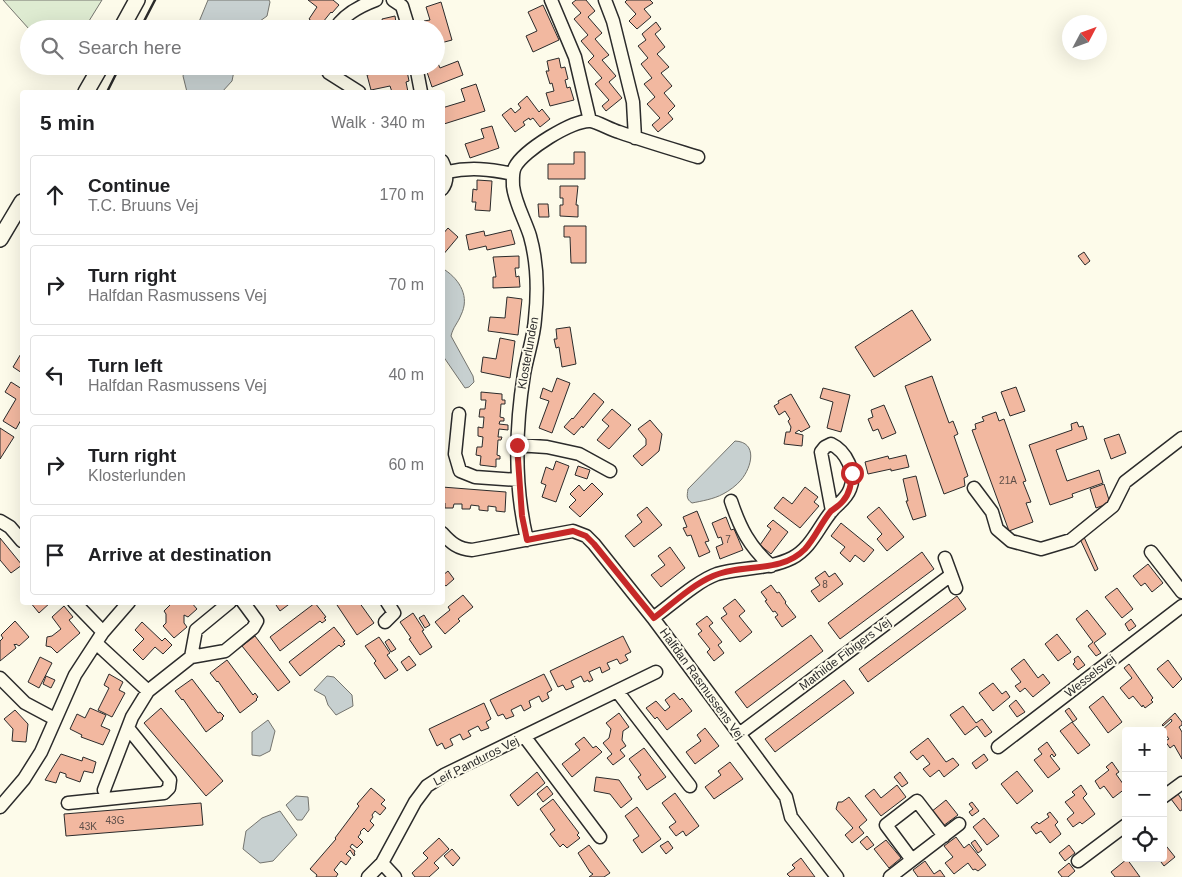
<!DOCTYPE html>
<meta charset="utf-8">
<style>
body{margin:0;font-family:Helvetica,sans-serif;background:#f6f6f6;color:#202124}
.controls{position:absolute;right:15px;bottom:15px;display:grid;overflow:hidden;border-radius:5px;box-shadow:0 5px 20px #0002}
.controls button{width:45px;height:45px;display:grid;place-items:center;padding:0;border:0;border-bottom:1px solid #e0e0e0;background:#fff;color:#202124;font:25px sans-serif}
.compass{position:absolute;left:1062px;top:15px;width:45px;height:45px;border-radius:50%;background:#fff;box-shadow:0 5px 20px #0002;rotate:49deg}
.stop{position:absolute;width:15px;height:15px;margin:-11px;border:4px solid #c62828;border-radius:50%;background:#fff}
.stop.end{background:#c62828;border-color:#fff;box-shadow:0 1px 5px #0008}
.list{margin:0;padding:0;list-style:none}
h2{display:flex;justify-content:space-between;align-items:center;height:65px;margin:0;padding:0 20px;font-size:21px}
h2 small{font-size:16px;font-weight:400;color:#757577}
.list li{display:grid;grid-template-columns:32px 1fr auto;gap:15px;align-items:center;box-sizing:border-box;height:80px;margin:0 10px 10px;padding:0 10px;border:1px solid #e0e0e0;border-radius:5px}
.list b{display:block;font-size:19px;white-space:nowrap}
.list p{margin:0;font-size:16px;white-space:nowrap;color:#757577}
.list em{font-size:16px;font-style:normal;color:#757577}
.icon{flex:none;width:28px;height:28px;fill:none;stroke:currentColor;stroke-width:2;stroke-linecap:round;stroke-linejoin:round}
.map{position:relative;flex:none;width:1182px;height:877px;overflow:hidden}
.search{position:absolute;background:#fff;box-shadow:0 5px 20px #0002;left:20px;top:20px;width:425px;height:55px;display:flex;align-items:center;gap:12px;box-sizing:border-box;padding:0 18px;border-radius:28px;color:#757577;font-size:19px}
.panel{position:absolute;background:#fff;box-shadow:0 5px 20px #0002;left:20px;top:90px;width:425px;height:515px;border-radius:5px}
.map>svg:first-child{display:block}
.green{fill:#deebd1;stroke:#74746e}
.water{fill:#c7d0d0;stroke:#74746e}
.building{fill:#f2b8a0;stroke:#2b2b2b}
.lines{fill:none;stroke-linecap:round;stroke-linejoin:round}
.minor-casing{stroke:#2b2b2b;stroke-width:15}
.major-casing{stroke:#2b2b2b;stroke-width:18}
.minor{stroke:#fdfbea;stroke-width:12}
.major{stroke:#fdfbea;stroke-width:15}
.wall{stroke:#2b2b2b;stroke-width:2.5}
.route{stroke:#c62828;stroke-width:6}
.labels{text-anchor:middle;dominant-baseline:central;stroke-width:4;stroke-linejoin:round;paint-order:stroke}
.number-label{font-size:10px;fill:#5d4e48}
.street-label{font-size:12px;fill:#2b2b2b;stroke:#fdfbea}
</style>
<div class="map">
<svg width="1182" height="877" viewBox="0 0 1182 877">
<rect width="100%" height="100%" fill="#fdfbea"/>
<path class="green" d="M3,0H102L84,29H29Z"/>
<path class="water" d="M208,0H269L270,2L267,16L249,29H196Z
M186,66H235L232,81L222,92H187L183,76Z
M445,270C460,280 470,297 461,315C458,323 453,327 451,336L473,376L474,382L469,387L465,388L443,356L442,271Z
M735,441C758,442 752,467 741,480C737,485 729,491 723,494C714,499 702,501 692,503C686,499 687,496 688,489Z
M327,676L334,677L352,695L353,706L336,715L328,705L325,696L314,690Z
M268,720L275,731L270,751L260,756L252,755V732Z
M296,796L308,797L309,810L302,820H297L286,805Z
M280,811L297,835L273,861L260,863L243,849L246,831L262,818Z"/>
<path class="building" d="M308,0H333L339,5L332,13L331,12L319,27L309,19L317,7Z
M576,0H586L595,11L588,17L602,33L595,39L609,55L602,60L616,76L609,82L622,98L606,111L602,106L609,100L595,84L602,78L588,62L594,56L581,41L588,35L574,19L581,13L572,3Z
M627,0H650L653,3L644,9L651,17L637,29L629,21L636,14L625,2Z
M441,2L452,40L437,44L436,29H426L424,21L430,20L426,7Z
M543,5L559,40L533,52L526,36L537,31L528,12Z
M395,16L397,29H381L384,28L382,19Z
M656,22L661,29L655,34L665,47L657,54L669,67L661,73L672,86L664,93L675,106L668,113L673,119L658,132L652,125L660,118L647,104L655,97L644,84L652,78L641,64L648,58L638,46L646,40L642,34Z
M559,58L561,68L565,67L568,79L565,80L567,88L570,87L574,100L550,106L546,93L554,91L552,83L550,84L546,71H549L547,61Z
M436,59L440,68L458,61L463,75L432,87L425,66H436Z
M406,66L409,81L406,82L408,92H392L390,86L371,90L367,75Z
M476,84L485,111L444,124L442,108L465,101L461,89Z
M527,96L539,112L542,109L550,119L540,127L533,118L530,120L529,118L523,122L525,125L515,132L502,115L511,108L515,113L521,108L518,104Z
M492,126L499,148L470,158L465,144L484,138L481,129Z
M574,152H585V179H548V164H574Z
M477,180L492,181L490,211L475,210L476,202H472L473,189L477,190Z
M560,186H578L576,205H578V217L560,216V205H563V198H560Z
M538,204H548L549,217H539Z
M564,226H586V263H571L570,237H564Z
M448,228L458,237L442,256V235Z
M511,230L515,244L487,250L486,246L469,250L466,235L484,231L485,236Z
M1084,252L1090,261L1085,265L1078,256Z
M519,256V268H515L516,277L519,276L520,287L493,288V277H496L493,257Z
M507,297L522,299L518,335L488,331L490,317L505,318Z
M912,310L931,340L874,377L855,347Z
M570,327L576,364L562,367L559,347L556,348L554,339H557L556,329Z
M500,338L515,341L510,378L481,372L483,357L496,359Z
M22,352V373L13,367Z
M932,376L949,423L953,421L958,434L954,436L968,476L964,478L965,486L944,494L905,386Z
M557,378L570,383L552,433L539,428L549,401L540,398L543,388L552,392Z
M11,382L22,389V418L16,429L3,421L16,399L5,392Z
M1016,387L1025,411L1010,416L1001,392Z
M823,388L850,395L841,432L827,428L833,402L820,398Z
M481,392L502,394V400H505V404H501L500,417L504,418V421H500L499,424L508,425V430L499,429L498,437H502L501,440H498L497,455L500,456V459H496V467L480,465L481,456L476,455L477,447H482L483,437L478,436V427L483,428L484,417H479L480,409H485L486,400H481Z
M594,393L604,402L583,428L582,426L574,435L564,427L572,418L573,419Z
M791,394L810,427L801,432L799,430L795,433L803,435L802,446L784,444L786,432H790L791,427L788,421L790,419L785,411L779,415L774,406L779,403L778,401Z
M884,405L896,433L882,439L878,429L873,431L868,419L873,417L871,410Z
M612,409L631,425L609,449L597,440L609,426L602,420Z
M996,412L999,421L1004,419L1026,481L1023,482L1031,502L1026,503L1033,522L1009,531L972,430L976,429L975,424L984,421L982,417Z
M650,420L662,434L659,451L642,466L633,456L646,445V439L638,429Z
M1077,422L1079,427L1083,426L1087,439L1056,450L1067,481L1099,470L1103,483L1072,494L1073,497L1050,505L1029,445L1072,430L1071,424Z
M0,428L14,437L0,459Z
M1119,434L1126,453L1111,459L1104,439Z
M906,455L909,467L891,471V469L868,474L865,462L888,456L889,459Z
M556,461L569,466L556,502L542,497L546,485L541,483L546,467L553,470Z
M578,466L590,470L587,479L575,475Z
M916,476L926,516L913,520L906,501H908L903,479Z
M592,483L603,494L580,517L569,507L576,500L570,494L579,485L584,491Z
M1104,484L1110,503L1096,508L1090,489Z
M442,487L506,492L505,512L496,511V507L488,506V511L479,510V506L471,505L470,509H462V504H454L453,508H445V503H442Z
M805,487L818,497L814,502L819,506L800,528L774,508L783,497L792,504Z
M647,507L662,525L634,547L625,536L642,522L637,515Z
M879,507L904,537L887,551L877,539L882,534L867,517Z
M697,511L709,541L705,542L710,552L699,557L691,535L687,536L683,528L687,527L683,517Z
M726,517L731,530L734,529L743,550L720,559L716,547L723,544L721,537L718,538L712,523Z
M773,520L788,532L771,554L760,545L771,529L767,526Z
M841,523L874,550L864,562L855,555L850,562L840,553L845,547L831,536Z
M1084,537L1098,569L1095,571L1080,539Z
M0,538L22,565L11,573L0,560Z
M670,547L685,568L661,587L651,575L665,565L658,556Z
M922,552L934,569L840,639L828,623Z
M1148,564L1163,583L1152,592L1145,583L1141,586L1133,576Z
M448,571L454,579L446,586L442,583V576Z
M825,571L829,577L835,573L843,584L819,602L811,591L820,585L815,578Z
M771,585L777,593L779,592L786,602L785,603L796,617L782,627L775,617L778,615L775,611L773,612L765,601L767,600L761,592Z
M1117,588L1133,609L1122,618L1105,597Z
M463,595L473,607L458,619L460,621L445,634L435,622L450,610L448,607Z
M957,596L966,609L868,682L859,669Z
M735,599L745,611L739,616L752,632L740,642L721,618L727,614L723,608Z
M30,602H51L39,613Z
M173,602H191L197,609L188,617L184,615V623L187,627L174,638L163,626L166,623V614L164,611Z
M274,602H292L280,611Z
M335,602H359L374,623L357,635Z
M315,603L326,617L324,618L326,620L322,623L320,621L280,651L270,637Z
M64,606L73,617L69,620L80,633L57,653L51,647L46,646L47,637L52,636L61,629L52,617Z
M1087,610L1106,634L1094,643L1101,653L1096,656L1088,646L1093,642L1076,619Z
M413,613L424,630L422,631L432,647L420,655L409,639L411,638L400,622Z
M424,615L430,625L425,628L419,618Z
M707,616L713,623L709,626L722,642L718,645L724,653L714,661L707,652L710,649L698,634L702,631L696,624Z
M1131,619L1136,626L1129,631L1125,624Z
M15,621L29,637L19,646L16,644L15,645L14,644L16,648L0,661V641L3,638L1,635Z
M142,622L162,641L165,638L172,645L163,654L155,647L143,660L133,650L144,639L135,630Z
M334,627L345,641L343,642L345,644L341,647L339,645L300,676L289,662Z
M1057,634L1071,652L1058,661L1045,644Z
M811,635L823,651L747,708L735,692Z
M255,636L290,682L278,691L242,646Z
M623,636L631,652L625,655L628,660L620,664L617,659L607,663L610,669L602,673L600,667L589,672L593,680L589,682L588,680L584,682L581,676L571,681L574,687L566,690L563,685L558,687L550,671Z
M379,637L390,653L387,655L398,670L385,679L374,663L376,661L365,646Z
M389,639L396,649L391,652L385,642Z
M409,656L416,665L407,671L401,662Z
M1078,656L1085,665L1078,670L1073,664L1075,662L1074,659Z
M40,657L52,663L39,688L28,682Z
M1024,659L1038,678L1043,674L1050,683L1033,697L1025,688L1020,692L1015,686L1021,682L1011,669Z
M227,660L253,695L255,693L258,697L256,699L257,700L240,713L218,681L217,682L210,673Z
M1168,660L1182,679L1173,688L1157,669Z
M1129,664L1153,698L1151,700L1153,702L1145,708L1143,705L1142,707L1133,696L1129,699L1120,688L1132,678L1124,668Z
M109,674L123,682L119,690L125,693L112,717L98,710L109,688L104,685Z
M544,674L552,690L547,693L549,698L542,702L539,696L529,701L531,707L524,711L521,705L511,710L514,716L506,719L503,714L498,716L490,700Z
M46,676L55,680L51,688L43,684Z
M192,679L218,713L220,712L224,716L222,718L223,719L206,732L183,699L182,700L175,691Z
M844,680L854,693L775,752L765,739Z
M993,683L1002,694L1006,691L1010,697L993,711L979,693Z
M674,693L680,700L682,698L692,711L667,730L657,717L655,719L646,708L656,701L665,711L670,707L665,700Z
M1103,696L1122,722L1108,733L1089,707Z
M1016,700L1025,712L1017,717L1009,706Z
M484,703L491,719L486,722L489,728L481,731L478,726L468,731L471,736L463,740L460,734L450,739L453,745L445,749L442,743L437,746L429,729Z
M963,706L976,723L982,719L992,732L985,737L977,726L965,735L950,715Z
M90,708L106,715L101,726L110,730L103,745L81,737L82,735L70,729L77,714L85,718Z
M161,708L223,781L206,796L144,723Z
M1069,708L1077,719L1073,722L1065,711Z
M15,710L28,724L26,742L12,741L13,729L4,719Z
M619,713L629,727L623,731L622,740L626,746L620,750L625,756L613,765L607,758L612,754L603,743L609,738L611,729L606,723Z
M1175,713L1182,722V725L1179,727L1182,732V759L1174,745L1170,748L1165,741L1169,739L1165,734L1163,735V731H1161L1172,721L1171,719L1163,726L1162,725Z
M1072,722L1090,745L1078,754L1060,731Z
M705,728L719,746L695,764L686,752L701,741L697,735Z
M584,737L593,748L596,746L602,752L572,777L562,764L580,750L575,744Z
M928,738L946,762L953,758L959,765L944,777L939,770L930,777L923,769L930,764L923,755L917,760L910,752Z
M1047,742L1056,755L1054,757L1052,754L1050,756L1060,769L1048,778L1034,760L1042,754L1038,749Z
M644,748L666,777L647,790L638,777L641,775L629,759Z
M61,754L82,761L83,757L96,762L93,773L84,771L80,782L66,777V774L60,772L56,783L45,780Z
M984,754L988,760L976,769L972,763Z
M730,762L743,779L714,799L705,787L721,775L718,771Z
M1112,762L1119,772L1116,774L1126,788L1113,798L1104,786L1100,789L1095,781L1109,770L1106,767Z
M1017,771L1033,791L1017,804L1001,784Z
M537,772L545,783L518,806L510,795Z
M900,772L908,783L902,787L894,777Z
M596,777L619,780L632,799L621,808L610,794L594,791Z
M897,785L906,797L881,816L865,796L874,789L881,798Z
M1081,785L1087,794L1083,798L1095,814L1082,824L1080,822L1073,827L1067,819L1074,813L1065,802L1075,795L1072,792Z
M547,786L553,794L543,802L537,794Z
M371,788L385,800L381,804L386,808L380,815L375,811L372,815L373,817L370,821L374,825L368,832L364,828L360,832L361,833L358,837L363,842L357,848L352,844L350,847L355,851L354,853L355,854L354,856L350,850L346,854L351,858L346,865L341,861L334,870L338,874L336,877H316L317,875L310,869L336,839L335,838L359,806L357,804Z
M675,793L699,826L686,836L683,831L676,836L669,827L676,822L662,803Z
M1178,794L1182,800V810L1180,811L1171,799Z
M849,797L867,820L859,827L864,833L852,843L845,835L853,828L836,809L838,802H842Z
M553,799L579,833L577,835L580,838L567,848L563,844L560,847L550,834L555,830L540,809Z
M946,800L958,815L943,826L931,812Z
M972,802L979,811L972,816L969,812L973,809L969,804Z
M201,803L203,825L66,836L64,814Z
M637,807L661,839L642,853L633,840L639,836L625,816Z
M1050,812L1058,822L1055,825L1061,834L1050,843L1041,831L1036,834L1031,827L1037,822L1039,824L1049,817L1047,814Z
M984,818L999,836L987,845L973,827Z
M867,836L874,845L867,850L860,842Z
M956,837L964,848L969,844L986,865L978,871L975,869L973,870L968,863L954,874L945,863L953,857L944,846Z
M439,838L449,849L434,863L439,868L429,877H415L412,873L428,858L423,853Z
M886,840L901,858L889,868L874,849Z
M975,840L982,850L978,853L971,843Z
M668,841L673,848L666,854L660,846Z
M1163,842L1175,857L1164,866L1158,858H1163Z
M589,845L610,873L604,877H589L593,874L590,872L578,853Z
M1069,845L1075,853L1065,861L1059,853Z
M452,849L460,858L453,866L444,856Z
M801,858L815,877H790L787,874L795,868L792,865Z
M1127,859L1140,877H1115L1111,872Z
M925,861L934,874L940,870L945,877H918L913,870Z
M1069,863L1075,871L1068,877H1062L1058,872Z"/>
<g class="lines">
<g class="minor-casing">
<path id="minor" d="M393,0L402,6L409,29
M551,0L575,57L590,121
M605,0L613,21L633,102L635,138
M335,29C344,14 360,6 376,0
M325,66L329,73L359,92
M416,66L421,92
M442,161C447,171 449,180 442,189
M447,172C470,167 490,169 513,174
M459,414L455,454L460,471L475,477L518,480
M517,445L547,447L579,454L610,471
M974,488L992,512L997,529L1011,541L1041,549L1071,540L1113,506L1125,482L1182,438
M731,501C740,528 749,546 771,566
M0,521L10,527L22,541
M442,533C451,543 458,549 472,550L573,531L586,536L594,544L653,618L786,797L791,817L837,877
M527,540C514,485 515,430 524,374C527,356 534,337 535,319C538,292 537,261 530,236C525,220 515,203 513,186C513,180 512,173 515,167C523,151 573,119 591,121C598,122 611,130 619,132C645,141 672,149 698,157
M1151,552L1182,592
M945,558L956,588
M74,602L103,632
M653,618C671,605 697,581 717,574C741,567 768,570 792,558C811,548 818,528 831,512C837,504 846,500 850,489C857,473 846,451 831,444L825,447L821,452L832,511
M385,622L394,613L387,602
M96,643L148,691
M191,657L196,630L230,602
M0,678L25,703L55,719
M617,691L690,786
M739,734L951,575
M524,736L600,837
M998,747L1182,606
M104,790L132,717L148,691L191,657L225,651L253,628L257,621L243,602
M1163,797L1182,783
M68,803L164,793L169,788L170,780L128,728
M0,807L24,779L41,752L75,675L103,632L129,602
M912,860L959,824
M1078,861L1126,825
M382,863L395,877
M368,877L382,863L415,802L427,786L444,775L656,672
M890,877L912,860L886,825L917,801L944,836"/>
</g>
<g class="major-casing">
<path id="major" d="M121,29L137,0
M86,92L101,66
M0,239L22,202"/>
</g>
<use href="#minor" class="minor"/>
<use href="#major" class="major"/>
<path class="wall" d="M140,29L155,0
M107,92L120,66"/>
</g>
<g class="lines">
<path class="route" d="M517,445L522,516L527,540L573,531L586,536L594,544L654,618C672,604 692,585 713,576C742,563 781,574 805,549C815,538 821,523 831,511C835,508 840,505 843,501C850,493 851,484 852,473"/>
</g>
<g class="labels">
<g class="number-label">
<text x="1008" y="480">21A</text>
<text x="728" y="539">7</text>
<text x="825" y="584">8</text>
<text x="115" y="820">43G</text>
<text x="88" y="826">43K</text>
</g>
<g class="street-label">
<text transform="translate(528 353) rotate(-80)">Klosterlunden</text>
<text transform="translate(845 654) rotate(-37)">Mathilde Fibigers Vej</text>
<text transform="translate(1090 676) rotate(-38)">Wesselsvej</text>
<text transform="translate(702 684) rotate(54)">Halfdan Rasmussens Vej</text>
<text transform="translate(476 761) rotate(-27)">Leif Panduros Vej</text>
</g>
</g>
</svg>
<div class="controls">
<button>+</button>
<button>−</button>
<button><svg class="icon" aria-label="locate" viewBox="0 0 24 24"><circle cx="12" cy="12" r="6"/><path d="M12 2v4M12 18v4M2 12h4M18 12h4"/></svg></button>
</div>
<svg class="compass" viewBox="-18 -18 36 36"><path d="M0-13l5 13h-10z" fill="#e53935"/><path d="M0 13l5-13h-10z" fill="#757577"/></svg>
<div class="stop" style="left:852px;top:473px"></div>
<div class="stop end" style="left:517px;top:445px"></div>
<div class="search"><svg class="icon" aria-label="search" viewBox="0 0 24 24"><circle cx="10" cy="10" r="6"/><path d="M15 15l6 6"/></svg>Search here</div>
<section class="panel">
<h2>5 min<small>Walk · 340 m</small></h2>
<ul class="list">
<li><svg class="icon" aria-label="ahead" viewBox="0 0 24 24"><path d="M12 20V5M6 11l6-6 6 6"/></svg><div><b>Continue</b><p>T.C. Bruuns Vej</p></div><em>170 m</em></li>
<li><svg class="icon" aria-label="right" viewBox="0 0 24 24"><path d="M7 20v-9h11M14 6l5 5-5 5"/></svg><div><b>Turn right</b><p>Halfdan Rasmussens Vej</p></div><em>70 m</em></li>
<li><svg class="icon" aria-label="left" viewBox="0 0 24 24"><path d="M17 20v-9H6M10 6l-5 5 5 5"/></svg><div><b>Turn left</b><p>Halfdan Rasmussens Vej</p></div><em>40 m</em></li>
<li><svg class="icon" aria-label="right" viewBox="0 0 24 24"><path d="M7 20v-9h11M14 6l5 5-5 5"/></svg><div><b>Turn right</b><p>Klosterlunden</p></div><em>60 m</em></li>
<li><svg class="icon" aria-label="arrive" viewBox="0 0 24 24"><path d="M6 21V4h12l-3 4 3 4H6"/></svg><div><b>Arrive at destination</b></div></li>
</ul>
</section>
</div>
